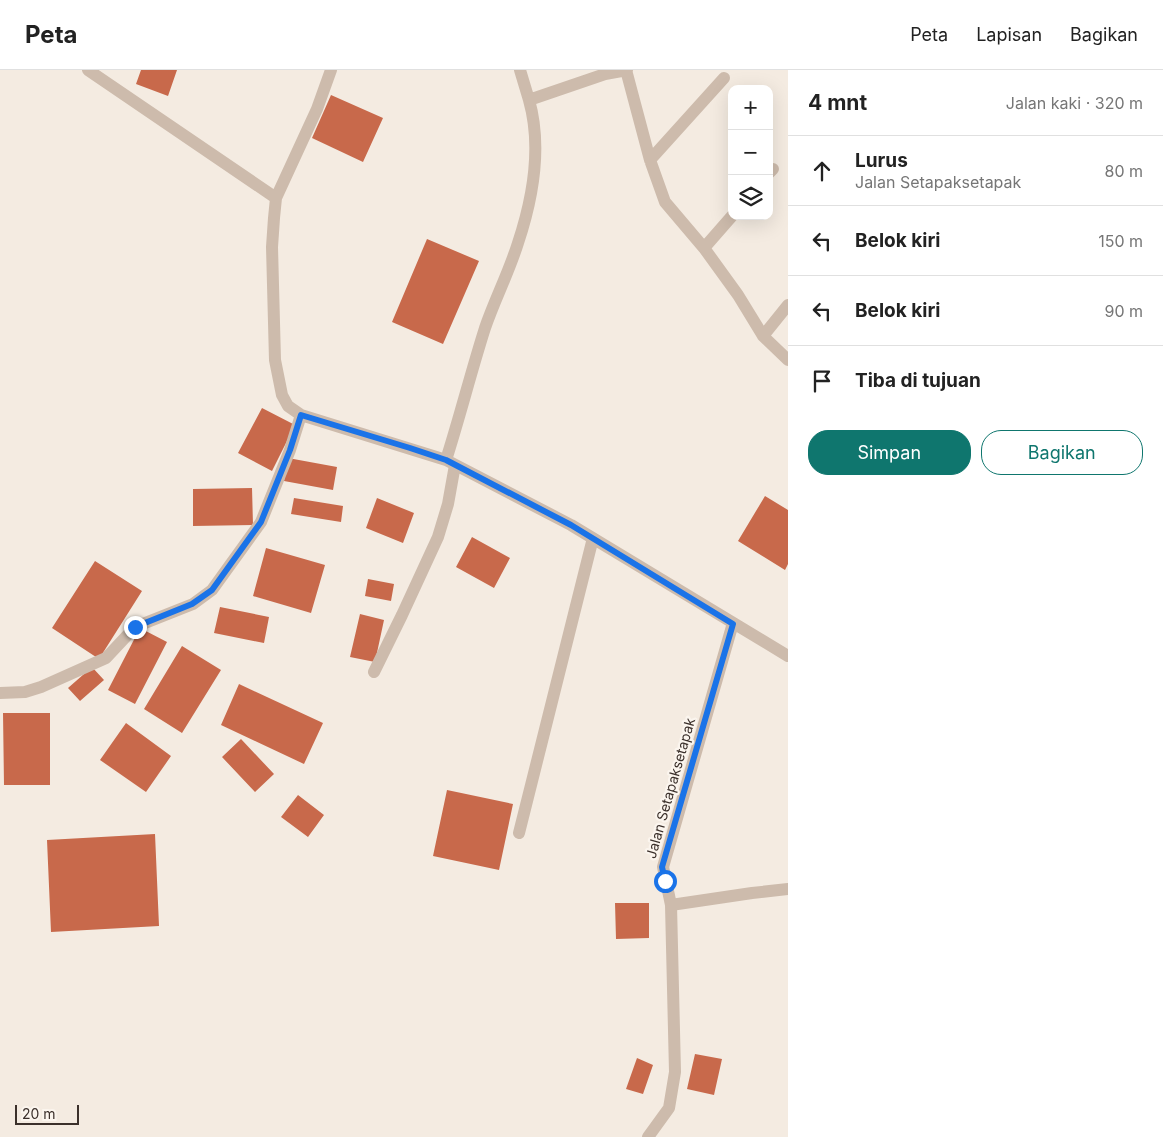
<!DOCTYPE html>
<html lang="id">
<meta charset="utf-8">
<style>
body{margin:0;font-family:Inter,sans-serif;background:#f6f6f6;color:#222}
.controls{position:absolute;right:15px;top:15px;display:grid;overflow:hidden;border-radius:10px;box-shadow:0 5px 20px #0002}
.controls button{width:45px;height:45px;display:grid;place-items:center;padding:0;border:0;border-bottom:1px solid #e0e0e0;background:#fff;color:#222;font:25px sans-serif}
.scale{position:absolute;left:15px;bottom:12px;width:64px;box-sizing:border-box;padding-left:5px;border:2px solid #3b302b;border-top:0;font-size:14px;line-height:18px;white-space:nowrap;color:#3b302b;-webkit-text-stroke:4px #fbf5ee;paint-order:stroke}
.stop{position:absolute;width:15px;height:15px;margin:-11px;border:4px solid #1a73e8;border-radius:50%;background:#fff}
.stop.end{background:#1a73e8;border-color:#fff;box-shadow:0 1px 5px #0008}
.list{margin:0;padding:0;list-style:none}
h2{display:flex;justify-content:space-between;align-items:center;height:65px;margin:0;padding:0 20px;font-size:21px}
h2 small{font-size:16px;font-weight:400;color:#767676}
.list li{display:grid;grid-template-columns:32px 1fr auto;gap:15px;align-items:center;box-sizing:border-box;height:70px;padding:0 20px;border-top:1px solid #e0e0e0}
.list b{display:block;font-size:19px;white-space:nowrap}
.list p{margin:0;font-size:16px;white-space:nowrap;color:#767676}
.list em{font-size:16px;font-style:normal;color:#767676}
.actions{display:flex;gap:10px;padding:15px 20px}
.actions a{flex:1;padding:11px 0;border:1px solid #0f766e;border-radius:20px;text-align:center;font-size:18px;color:#0f766e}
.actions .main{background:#0f766e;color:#fff}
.icon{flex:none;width:28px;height:28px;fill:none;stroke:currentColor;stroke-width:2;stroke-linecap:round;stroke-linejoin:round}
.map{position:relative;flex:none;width:788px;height:1067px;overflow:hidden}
header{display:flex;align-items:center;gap:30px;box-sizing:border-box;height:70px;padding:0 25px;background:#fff;border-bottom:1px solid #e0e0e0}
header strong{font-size:24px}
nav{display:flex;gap:28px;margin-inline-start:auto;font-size:18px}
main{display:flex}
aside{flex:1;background:#fff}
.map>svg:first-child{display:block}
.building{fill:#c8694b}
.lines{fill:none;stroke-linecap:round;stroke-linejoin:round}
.minor{stroke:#cdbbac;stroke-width:12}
.route{stroke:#1a73e8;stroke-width:6}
.labels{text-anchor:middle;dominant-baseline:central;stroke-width:4.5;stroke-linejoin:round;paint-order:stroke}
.street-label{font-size:14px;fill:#3b302b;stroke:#fbf5ee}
</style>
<header>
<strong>Peta</strong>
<nav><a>Peta</a><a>Lapisan</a><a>Bagikan</a></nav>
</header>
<main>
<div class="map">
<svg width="788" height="1067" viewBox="0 0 788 1067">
<rect width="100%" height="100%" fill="#f4ebe1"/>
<path class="building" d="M141,0H177L168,26L136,14Z
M331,25L383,48L363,92L312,68Z
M427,169L479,191L443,274L392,252Z
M262,338L295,355L272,401L238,383Z
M288,388L337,397L333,420L284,411Z
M252,418L253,455L193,456V419Z
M765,426L788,440V494L785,500L738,471Z
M294,428L343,436L341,452L291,444Z
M377,428L414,443L403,473L366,458Z
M472,467L510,488L494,518L456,497Z
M266,478L325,495L311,543L253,526Z
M95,491L142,521L99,589L52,558Z
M368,509L394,514L391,531L365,526Z
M220,537L269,547L264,573L214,563Z
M360,544L384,550L375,592L350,587Z
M140,558L167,572L135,634L108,620Z
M182,576L221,600L182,663L144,639Z
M92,597L104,610L80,631L68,618Z
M239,614L323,653L304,694L221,655Z
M3,643H50V715H4Z
M126,653L171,686L146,722L100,690Z
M241,669L274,704L255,722L222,687Z
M447,720L513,734L499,800L433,786Z
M298,725L324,745L308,767L281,747Z
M155,764L159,856L51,862L47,770Z
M615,833H649V868L616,869Z
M695,984L722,989L714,1025L687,1019Z
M637,988L653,995L643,1024L626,1019Z"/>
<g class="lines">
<path class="minor" d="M88,0L276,128
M331,0L317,39L276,128L274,148L272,177L275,290L282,325L288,336L301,345L446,390C460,346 471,302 485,258C495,229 509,202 518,173C533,128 542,76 529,30
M520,0L529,30L605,4L627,0
M626,0L650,90L665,132L704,178L738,225L763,266L788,290
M650,90L724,8
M769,103L773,99
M704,178L732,146
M763,266L788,235
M446,390L571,455L788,586
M374,602L402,545L438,467L448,434L455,395
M0,623L25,622L41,617L106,588L135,557L193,534L212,520L261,452L290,380L301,345
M519,763L593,468
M671,835L752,823L788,819
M648,1067L669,1038L675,1002L671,835L663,797L733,553"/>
</g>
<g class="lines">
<path class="route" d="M135,557L192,534L212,520L261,452L290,380L301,345L410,378L446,390L571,455L733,554L662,797L665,811"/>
</g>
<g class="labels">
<g class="street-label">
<text transform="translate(670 718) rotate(-74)">Jalan Setapaksetapak</text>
</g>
</g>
</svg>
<div class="controls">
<button>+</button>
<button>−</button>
<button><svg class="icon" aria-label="layers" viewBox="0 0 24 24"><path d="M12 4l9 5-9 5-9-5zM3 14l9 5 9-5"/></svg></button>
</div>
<div class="scale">20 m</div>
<div class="stop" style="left:665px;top:811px"></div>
<div class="stop end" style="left:135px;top:557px"></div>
</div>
<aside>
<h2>4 mnt<small>Jalan kaki · 320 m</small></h2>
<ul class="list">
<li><svg class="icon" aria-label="ahead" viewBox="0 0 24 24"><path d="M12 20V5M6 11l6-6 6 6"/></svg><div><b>Lurus</b><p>Jalan Setapaksetapak</p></div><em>80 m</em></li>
<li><svg class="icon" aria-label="left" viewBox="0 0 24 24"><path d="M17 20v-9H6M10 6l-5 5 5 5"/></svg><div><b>Belok kiri</b></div><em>150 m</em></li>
<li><svg class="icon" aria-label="left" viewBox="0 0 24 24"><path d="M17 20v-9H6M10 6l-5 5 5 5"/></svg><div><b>Belok kiri</b></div><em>90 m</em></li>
<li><svg class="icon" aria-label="arrive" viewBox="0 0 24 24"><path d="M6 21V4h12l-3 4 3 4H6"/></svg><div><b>Tiba di tujuan</b></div></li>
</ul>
<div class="actions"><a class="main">Simpan</a><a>Bagikan</a></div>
</aside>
</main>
